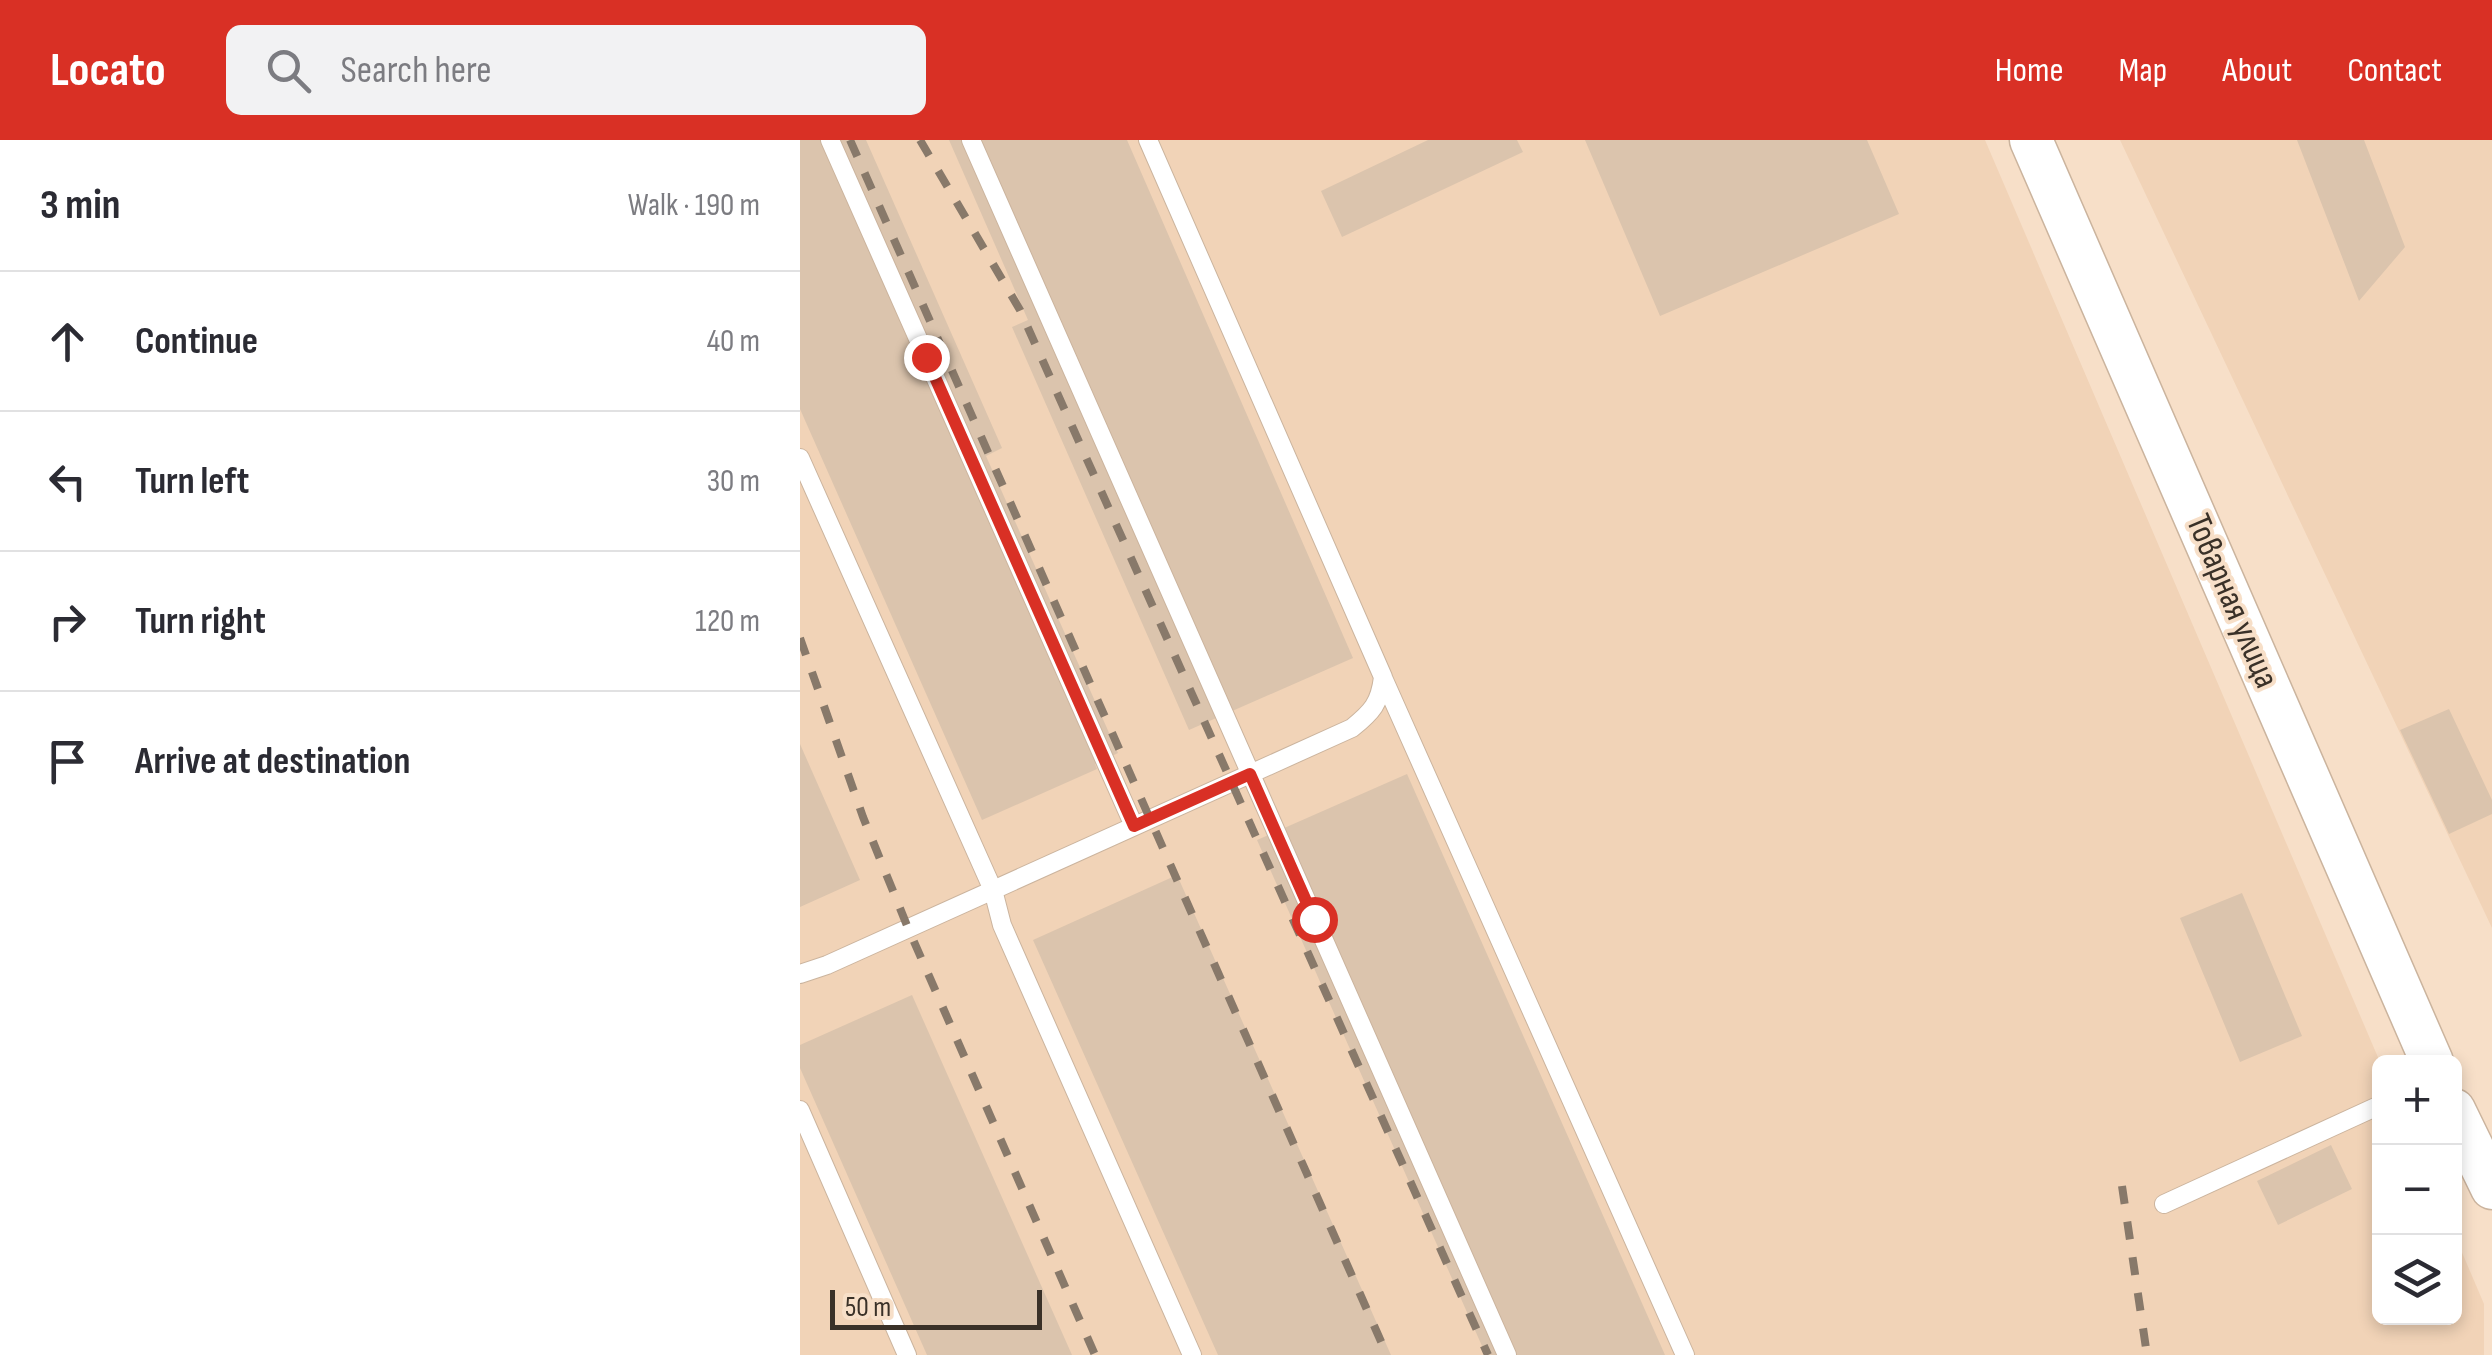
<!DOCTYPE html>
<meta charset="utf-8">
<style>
body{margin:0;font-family:"Sofia Sans Condensed",sans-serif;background:#f2f2f3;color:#2b2b33}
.controls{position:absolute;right:30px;bottom:30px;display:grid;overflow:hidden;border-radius:15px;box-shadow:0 5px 15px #0003}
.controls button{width:90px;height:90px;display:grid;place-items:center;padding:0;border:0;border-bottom:2px solid #e1e1e2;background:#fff;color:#2b2b33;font:50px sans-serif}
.scale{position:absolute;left:30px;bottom:25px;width:212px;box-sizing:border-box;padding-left:10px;border:5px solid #3a3128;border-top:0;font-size:28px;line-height:35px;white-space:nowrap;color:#3a3128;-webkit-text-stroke:8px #f7dfc8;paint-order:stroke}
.stop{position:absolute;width:30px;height:30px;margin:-22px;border:8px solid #d93025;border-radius:50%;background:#fff}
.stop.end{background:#d93025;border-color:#fff;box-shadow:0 2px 10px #0008}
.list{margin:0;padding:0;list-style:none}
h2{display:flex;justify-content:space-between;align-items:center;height:130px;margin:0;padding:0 40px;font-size:42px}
h2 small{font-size:32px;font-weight:400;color:#7c7c81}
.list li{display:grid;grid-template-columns:65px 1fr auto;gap:30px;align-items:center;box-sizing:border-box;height:140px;padding:0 40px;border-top:2px solid #e1e1e2}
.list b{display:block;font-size:38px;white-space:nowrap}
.list em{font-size:32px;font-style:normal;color:#7c7c81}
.icon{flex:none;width:55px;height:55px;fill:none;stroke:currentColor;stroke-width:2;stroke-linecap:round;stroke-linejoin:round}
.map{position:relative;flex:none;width:1692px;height:1215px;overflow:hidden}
header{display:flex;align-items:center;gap:60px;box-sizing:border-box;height:140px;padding:0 50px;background:#d93025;color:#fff}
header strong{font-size:48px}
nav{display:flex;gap:55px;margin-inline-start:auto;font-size:35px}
.search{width:700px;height:90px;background:#f2f2f3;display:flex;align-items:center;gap:25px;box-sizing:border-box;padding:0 35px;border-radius:15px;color:#7c7c81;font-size:38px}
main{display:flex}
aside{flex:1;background:#fff}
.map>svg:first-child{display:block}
.built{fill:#f1d3b7}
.building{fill:#dbc4ad}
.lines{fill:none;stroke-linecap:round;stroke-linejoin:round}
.service-casing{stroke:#cbb49e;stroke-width:20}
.tertiary-casing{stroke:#cbb49e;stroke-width:45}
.service{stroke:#fff;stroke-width:18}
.tertiary{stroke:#fff;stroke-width:42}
.rail{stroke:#88796a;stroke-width:8;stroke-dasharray:18 18;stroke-linecap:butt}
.route{stroke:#d93025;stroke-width:12}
.labels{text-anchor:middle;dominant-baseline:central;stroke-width:8;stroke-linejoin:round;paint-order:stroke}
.street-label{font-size:35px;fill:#3a3128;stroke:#f7dfc8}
</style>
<header>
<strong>Locato</strong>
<div class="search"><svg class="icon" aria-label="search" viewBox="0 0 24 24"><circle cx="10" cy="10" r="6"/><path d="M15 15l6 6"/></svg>Search here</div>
<nav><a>Home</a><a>Map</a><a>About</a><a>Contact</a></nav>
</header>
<main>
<aside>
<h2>3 min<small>Walk · 190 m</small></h2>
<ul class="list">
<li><svg class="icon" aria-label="ahead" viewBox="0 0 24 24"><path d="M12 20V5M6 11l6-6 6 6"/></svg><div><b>Continue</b></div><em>40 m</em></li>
<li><svg class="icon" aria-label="left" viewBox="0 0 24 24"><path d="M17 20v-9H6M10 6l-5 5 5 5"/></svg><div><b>Turn left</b></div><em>30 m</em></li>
<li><svg class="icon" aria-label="right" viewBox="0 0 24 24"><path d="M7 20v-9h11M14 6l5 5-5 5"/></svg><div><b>Turn right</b></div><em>120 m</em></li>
<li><svg class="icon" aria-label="arrive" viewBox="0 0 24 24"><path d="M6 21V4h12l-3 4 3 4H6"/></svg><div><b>Arrive at destination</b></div></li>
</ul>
</aside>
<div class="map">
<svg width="1692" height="1215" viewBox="0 0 1692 1215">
<rect width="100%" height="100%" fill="#f7dfc8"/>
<path class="built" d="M0,0H1185L1580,922V1178H1654L1655,1096L1684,1164V1215H0Z
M1320,0H1692V788Z"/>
<path class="building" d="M0,0H66L202,308L186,316L318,613L295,624L297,629L182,680L0,269Z
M149,0H327L553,518L389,590L212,187L228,180Z
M628,0H717L723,12L542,97L521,51Z
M785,0H1067L1099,74L860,176Z
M1497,0H1564L1605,107L1559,161Z
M1649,569L1692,660V674L1649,694L1600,590Z
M0,604L60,740L0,767Z
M607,634L865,1215H686L457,700Z
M377,735L591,1215H418L233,800Z
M1442,753L1502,896L1440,922L1380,778Z
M112,855L272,1215H127L0,928V905Z
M1531,1005L1552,1049L1478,1085L1457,1041Z"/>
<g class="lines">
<g class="service-casing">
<path id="service" d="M30,0L334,686
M171,0L707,1215
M0,318L193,750L202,785L392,1215
M584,540L885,1215
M0,834L27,825L552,588C572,572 580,563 583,537L348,0
M0,970L107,1215
M1364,1064L1580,965"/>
</g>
<g class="tertiary-casing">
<path id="tertiary" d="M1231,0L1632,922
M1654,970L1692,1048"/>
</g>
<use href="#service" class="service"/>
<use href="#tertiary" class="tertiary"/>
<path class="rail" d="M50,0L587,1215
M120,0L220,170L688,1215
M0,498L63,677L108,788L295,1215
M1322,1046L1347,1215"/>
</g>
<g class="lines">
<path class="route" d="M126,217L334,686L450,634L514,779"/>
</g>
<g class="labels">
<g class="street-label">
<text transform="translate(1432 461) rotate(67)">Товарная улица</text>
</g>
</g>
</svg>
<div class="controls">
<button>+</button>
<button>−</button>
<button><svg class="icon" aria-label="layers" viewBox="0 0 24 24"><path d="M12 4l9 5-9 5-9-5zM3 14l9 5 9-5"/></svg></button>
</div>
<div class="scale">50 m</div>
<div class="stop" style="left:514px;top:779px"></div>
<div class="stop end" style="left:126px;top:217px"></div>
</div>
</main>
